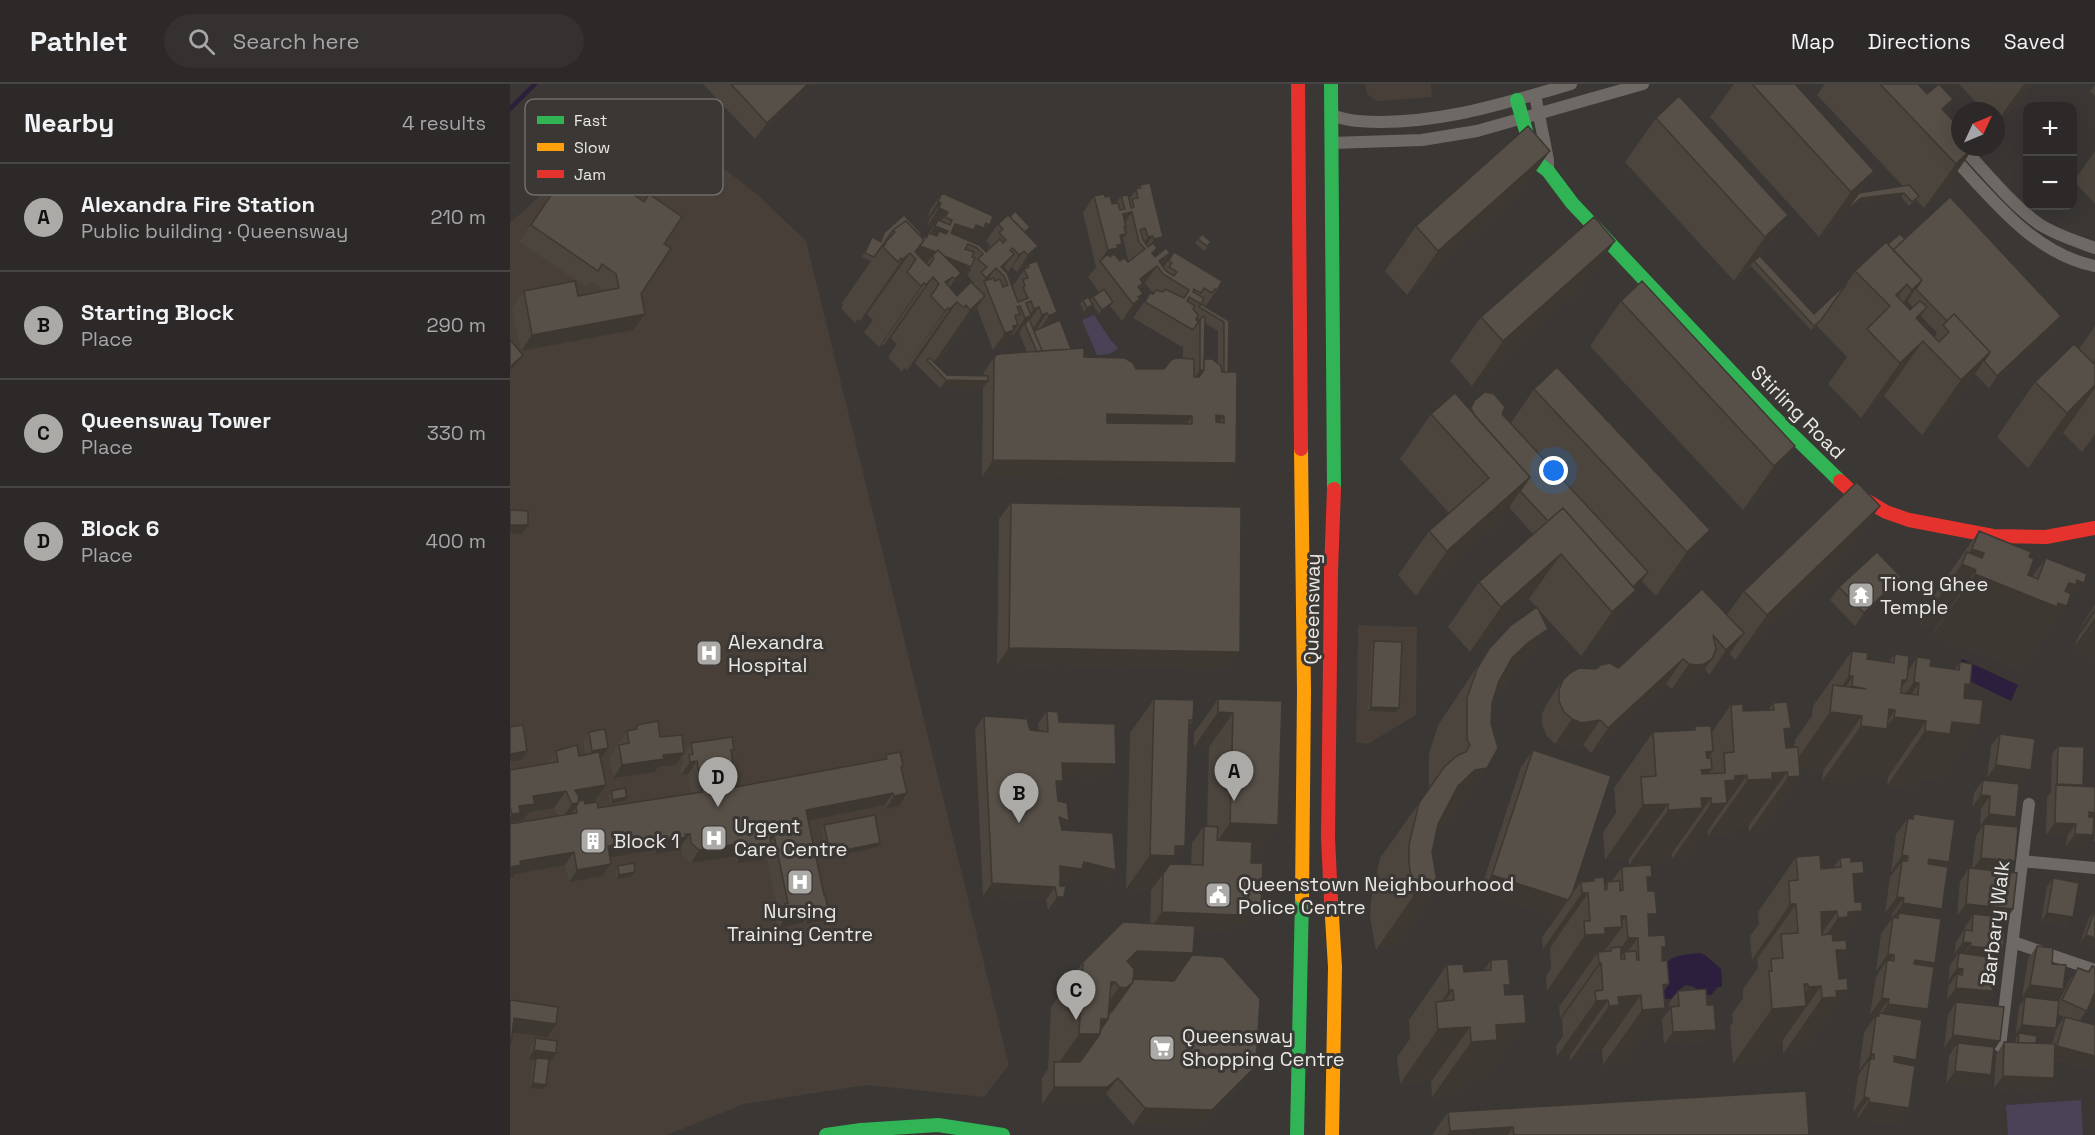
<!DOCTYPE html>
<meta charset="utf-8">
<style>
body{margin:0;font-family:"Space Grotesk",sans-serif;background:#343130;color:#f1f3f6}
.controls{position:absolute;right:18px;top:18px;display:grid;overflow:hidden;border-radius:12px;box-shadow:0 6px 24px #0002}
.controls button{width:54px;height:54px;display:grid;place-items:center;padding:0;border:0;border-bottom:2px solid #484545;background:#2c2928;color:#f1f3f6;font:30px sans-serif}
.compass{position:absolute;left:1441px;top:18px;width:54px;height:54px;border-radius:50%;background:#2c2928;box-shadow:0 6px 24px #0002;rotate:46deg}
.you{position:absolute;left:1044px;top:387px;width:21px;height:21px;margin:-15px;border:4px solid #fff;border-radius:50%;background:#1a73e8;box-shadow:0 0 0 9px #1a73e833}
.badge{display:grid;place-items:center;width:39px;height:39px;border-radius:50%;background:#acaaa7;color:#111;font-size:20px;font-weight:700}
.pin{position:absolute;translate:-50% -50px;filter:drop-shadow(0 2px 3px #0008)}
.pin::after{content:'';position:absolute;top:32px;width:21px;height:18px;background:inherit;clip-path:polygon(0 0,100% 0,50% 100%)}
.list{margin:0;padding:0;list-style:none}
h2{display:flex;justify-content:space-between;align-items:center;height:78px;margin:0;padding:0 24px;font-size:26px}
h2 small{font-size:20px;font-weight:400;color:#a6a6a8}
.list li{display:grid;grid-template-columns:39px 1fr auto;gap:18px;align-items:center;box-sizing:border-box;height:108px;padding:0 24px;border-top:2px solid #484545}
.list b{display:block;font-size:22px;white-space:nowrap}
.list p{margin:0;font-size:20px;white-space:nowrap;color:#a6a6a8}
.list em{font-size:20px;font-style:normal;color:#a6a6a8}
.icon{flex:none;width:33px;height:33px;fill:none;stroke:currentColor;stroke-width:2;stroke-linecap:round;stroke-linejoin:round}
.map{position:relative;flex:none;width:1585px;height:1051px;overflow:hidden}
header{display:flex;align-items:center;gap:36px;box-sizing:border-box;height:84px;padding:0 30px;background:#2c2928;border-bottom:2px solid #484545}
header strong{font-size:28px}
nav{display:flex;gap:33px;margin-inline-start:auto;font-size:21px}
.search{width:420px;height:54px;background:#343130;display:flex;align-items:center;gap:15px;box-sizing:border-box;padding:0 21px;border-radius:33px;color:#a6a6a8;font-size:22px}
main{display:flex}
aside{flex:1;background:#2c2928}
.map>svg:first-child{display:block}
.built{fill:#473f38}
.green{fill:#4a4256}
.water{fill:#2c1e3d}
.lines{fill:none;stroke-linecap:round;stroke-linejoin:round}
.stream{stroke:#2c1e3d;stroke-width:4.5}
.street{stroke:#6e6965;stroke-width:12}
.fast{stroke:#30b455;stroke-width:14}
.slow{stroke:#ff9f0a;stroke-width:14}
.jam{stroke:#e5322d;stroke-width:14}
.wall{fill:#4b453e;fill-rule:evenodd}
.shaded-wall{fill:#3d3832;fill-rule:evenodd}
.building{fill:#575048;stroke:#3d3832;stroke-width:1.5;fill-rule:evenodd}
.labels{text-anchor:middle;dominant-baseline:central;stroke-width:6;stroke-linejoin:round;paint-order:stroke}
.street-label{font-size:20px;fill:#eae8e5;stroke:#3b3734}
.poi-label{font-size:20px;fill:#eae8e5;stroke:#3b3734;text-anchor:start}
.key{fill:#3b3734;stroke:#706c69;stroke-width:1.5}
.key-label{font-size:16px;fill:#eae8e5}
</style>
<header>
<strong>Pathlet</strong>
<div class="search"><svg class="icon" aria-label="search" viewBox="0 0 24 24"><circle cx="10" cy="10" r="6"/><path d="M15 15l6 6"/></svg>Search here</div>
<nav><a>Map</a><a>Directions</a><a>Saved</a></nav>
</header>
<main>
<aside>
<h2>Nearby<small>4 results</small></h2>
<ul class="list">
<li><span class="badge">A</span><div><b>Alexandra Fire Station</b><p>Public building · Queensway</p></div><em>210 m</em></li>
<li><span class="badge">B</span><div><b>Starting Block</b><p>Place</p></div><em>290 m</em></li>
<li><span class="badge">C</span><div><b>Queensway Tower</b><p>Place</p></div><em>330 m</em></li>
<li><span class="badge">D</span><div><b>Block 6</b><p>Place</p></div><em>400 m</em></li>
</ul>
</aside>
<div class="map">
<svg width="1585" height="1051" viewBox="0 0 1585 1051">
<rect width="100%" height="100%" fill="#3a3735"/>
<path class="built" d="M855,0H921L922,13L867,17L857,10Z
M131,20L248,111L296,157L499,981L474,1013L356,1001L234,1020L157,1051H0V139Z
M848,541L907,543L906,631L858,660L846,658Z"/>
<path class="green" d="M584,231L600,255L608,264L600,270L587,271L572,236Z
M1571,1016L1573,1051H1498L1496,1021Z"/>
<path class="water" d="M1452,575L1508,601L1501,617L1445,590Z
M1190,869L1195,871L1211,885L1212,903H1208L1201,911L1191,910L1184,903L1176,901L1170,905L1161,915H1147L1141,896C1161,873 1159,872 1190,869Z"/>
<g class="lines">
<path class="stream" d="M0,25L25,0"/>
<path class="street" d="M1025,11L1038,76V87
M821,32C830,33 839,37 848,37C920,43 992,20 1061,0
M821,59L912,56L967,47L1133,0
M1452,63C1476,88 1501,120 1529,140C1546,151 1566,157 1585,164
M1440,70C1481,113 1523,170 1585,182
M1512,777L1585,784
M1503,858L1585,886
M1490,962L1519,720"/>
<path class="fast" d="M821,0L824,405
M1007,16L1020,61L1029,80L1038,87L1062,119L1261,330L1330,397
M316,1051L351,1046L428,1041L493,1051
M787,1051L792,813"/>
<path class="slow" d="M791,365L794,607L792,813
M821,816L825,883L822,1051"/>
<path class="jam" d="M788,0L791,365
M1330,397L1342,408L1376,428L1399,436L1483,452L1536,453L1585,444
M821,816L818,754L821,488L824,405"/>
</g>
<path class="wall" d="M193,0H304L245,55Z
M1224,0H1285L1364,87L1349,109L1393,102L1307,11L1315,0H1408L1434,28L1450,63H1464L1435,105L1414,124L1406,116L1399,122L1391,113L1348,118L1309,153L1200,33Z
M1449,0H1523L1513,14L1486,39V27H1474Z
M1585,1V12L1580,7Z
M1146,34L1278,131L1250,172L1304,230L1337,199L1345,187L1378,160L1395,155L1551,232L1542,245L1479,304L1465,290L1442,323L1412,351L1374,312L1351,334L1318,300L1337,273L1307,242L1308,240L1301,246L1241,182L1224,197L1115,78ZM1397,217L1403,223L1400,226L1395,221ZM1411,232L1427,249L1425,253L1408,236Z
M1585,67V120L1564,97Z
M630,101L646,163L643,170L645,173L660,169L652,181L653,184L664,168L707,206L695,223L719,237L718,288L726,379L714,396L472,393L473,305L430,304L405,279L397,286L395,284L392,288L378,273L387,260L381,254L373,262L372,260L369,263L354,248L363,236L357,230L350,237L348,235L345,239L331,224L333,221L332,219L361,177L352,173L359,158L362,153L370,157L374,149L394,131L413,154L416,153L423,143L418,141L419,136L417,135L420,126L432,109L480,141L468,157L466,156L464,158L476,168L480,161L476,157L488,140L516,149L528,162L517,179L507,188L502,183L498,188L494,183L493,185L504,207L503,202L518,180L547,228L539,240L561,265L574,273L626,285H654L673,274V261L672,263L623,234L640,209L643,210L644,208L641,207L635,199L629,205L630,215L618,232L612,237L600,222L589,230L583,221L580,225L574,228L570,220L573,216H580L583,213L589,208L578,193L586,183L573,129L584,112L595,113L602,120L606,119L611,112L619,115ZM613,154L618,175L619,177L618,178L610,177L605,171L612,160L611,156ZM460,185L461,186L457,191L464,199L447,212L440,204L445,198L449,200ZM467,224L483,266L493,263L502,249L503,251L509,248L517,268L486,271L474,288L473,292L437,291L425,279L432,273ZM687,234L690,236L687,240L686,236ZM695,239L708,247V280L694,275Z
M42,108L154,160L131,210L123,246L11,267L2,224L14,207L68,212L94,207L81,197L76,203L9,158Z
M1009,111L897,211L875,187L906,142Z
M692,150L701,158L694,167L685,159Z
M1074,202L962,302L940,277L971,233Z
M1111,217L1285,362L1254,407L1233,426L1080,262Z
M1585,242V356L1572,368L1553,349L1518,384L1487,353L1525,298L1569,265Z
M1024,305L1200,446L1169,491L1146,512L1132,497L1095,551L1071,572L1019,515L960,568L938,543L969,498L1023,450L999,423L989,438L906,512L888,491L919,447L939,429L890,375L921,330L959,325L965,316L992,330L1001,339Z
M501,419L718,585L487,581L489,435Z
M1370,422L1338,467L1225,576L1220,570L1217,574L1199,591L1195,585L1185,599L1177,605H1162L1156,600L1081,669L1073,661L1055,663L1045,660L1037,652L1032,641V630L1036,621L1053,596L1086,585L1108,584L1217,531L1234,507Z
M1469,447L1519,473L1518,491L1522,493L1536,474L1531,560H1530L1514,583L1507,580L1504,583L1422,551L1424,547L1410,541L1414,529L1423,517L1426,508Z
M1329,503L1382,506L1345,542L1320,516Z
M1585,521V575L1566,568L1568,565L1564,563L1569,551L1573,546L1570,545L1573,539Z
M864,557L889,624L886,628L858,627L861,561Z
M979,565L999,600L985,610L939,739L928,741L922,768L928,803L890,858L866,866L860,834L861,816L870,774L919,705V670L928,641Z
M1342,567L1357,575L1379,578L1385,570L1398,587L1407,573L1420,582L1445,585L1450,578L1455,608L1431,697L1410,694L1402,705L1377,702L1378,693L1347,689L1338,701L1312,697L1313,687L1290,684V692L1252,747L1239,748L1238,743L1228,744L1223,750L1198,752L1197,746L1178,774L1162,775V769H1160L1153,779L1119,781V775L1095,776L1093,748L1106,729L1104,704L1143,648L1182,646L1185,642L1202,648L1221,621L1233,627L1258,626L1263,619L1275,653L1276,664H1284L1285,656L1302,632L1303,622Z
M644,615L683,636L679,643L675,762L663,780H681L682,759L694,742H697L699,663H684V649L708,615L772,617L744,775H741L739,842L723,841L719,848L685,846L682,871L734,999L690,1042L623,1041L596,1010L586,1020H532V994L538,985L541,923L573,878L640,840L641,806L616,805L620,649Z
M537,627L549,638L597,693L553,692V697L547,706L548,717L559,737L553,746L606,786L597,798L568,791L563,797L550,796L546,825L538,826L536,816L473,812L465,645L474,632L520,646L529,647L528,640Z
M127,641L174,668L181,659L224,666L221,670L226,703L373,676L376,671L393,682L391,684L397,709L389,722L375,725V721L298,737L314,811L318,825L310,837L295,840L294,838L268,845L266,833L268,829L256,770L252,776L226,779L225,772L181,779L172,772L171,762L169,763L167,766L144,770L143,766L100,773L101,780L92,792L59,798L55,781L5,790L2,794H0V686L37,680L46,667L69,672L75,671L73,656L79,648L98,664L92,673H90L96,701L84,718L75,719V720L88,724L181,710L178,690L171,691L170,683L173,679L172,672L166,681L148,683L145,688L103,694L100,673L117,647L123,646ZM44,724L48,732L3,740L4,738L13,736L19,728Z
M1490,650L1521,686L1512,699L1477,694L1481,662Z
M1548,662L1573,701L1571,702L1585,703V730L1583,733L1574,764L1556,762L1557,752L1536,751L1537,714L1541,708L1542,670Z
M1023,666L1062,810L1071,798L1082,797L1084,794L1094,802L1097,798H1101L1112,783L1137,800L1138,807L1147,830L1138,842L1139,852L1152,869L1154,908L1116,979L1093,981L1092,966L1076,967L1070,977H1060V971L1047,972L1046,962L1053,952L1052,934H1050L1049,923L1066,899H1061L1057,905L1037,907L1036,892L1041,885L1040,864L1033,865L1032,853L1047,833L970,808L1011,683Z
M1473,696L1506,733L1499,742L1505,777L1497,788L1503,825L1495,838L1490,837L1489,846L1493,866L1484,879L1478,878V883L1482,898L1473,919L1437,916L1438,903L1442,897H1438L1440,881L1447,871H1444L1446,858L1454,846L1455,843L1461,834L1447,832L1450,797L1459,784H1462L1466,752L1472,743L1470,742L1471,725L1462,723L1464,709Z
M101,707L114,717L100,720L98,711Z
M1404,730L1439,778L1436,782L1432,825L1425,834L1418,925L1411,936L1406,976L1402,981L1388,1041L1347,1035L1348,1030L1343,1029L1348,992L1351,987H1349L1354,948L1366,932H1367L1360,931L1366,893L1369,888L1366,887L1371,850L1381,836L1382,830L1375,829L1380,793L1384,788H1381L1386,750L1398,734H1401Z
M1585,736V757H1584Z
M314,741L370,759L367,763L317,774L311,745Z
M1286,773L1311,785L1323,784L1330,774L1341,778L1354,789L1344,803L1327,879L1329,895L1338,906L1299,961L1293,962L1288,969L1273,970V957H1271L1257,978L1223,980L1220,942L1223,939L1222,930L1233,914V905L1248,884L1247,875L1242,876L1240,852L1249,840L1248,828Z
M108,782L122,792L106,795L105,787Z
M1543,794L1557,842L1531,837L1537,803Z
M1585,825V865L1570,859L1579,834Z
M1527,862L1542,880L1553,905L1545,917H1549L1559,897L1568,884L1577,888L1582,882L1585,883V921L1582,925L1578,923L1570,937L1585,941V979L1580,985L1545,976L1544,994L1535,1007L1484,1004L1486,971L1494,958L1505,959L1506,954L1509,949H1506L1509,922L1515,914L1512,913L1518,875ZM1547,930L1554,933L1546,946L1542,960L1526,959L1511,950L1540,953L1546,944Z
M981,876L1000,901L995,909L978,994L959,996L948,1011L922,1013L921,998L890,1000L887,973L900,955L899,936L937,881L954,888L974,886Z
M1168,907L1197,921L1206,946L1197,958L1154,960L1152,935L1160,925L1159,919Z
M1446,918L1490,957L1484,966L1481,991L1473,1004L1436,1000L1439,972L1443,965L1434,964L1438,931Z
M26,954L40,978L38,977L36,1001L33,1005L20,1004L23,978L25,976L18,975L20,962Z
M938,1028L1299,1051H922Z"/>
<path class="shaded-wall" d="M298,0H304L245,55L257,39Z
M1514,0H1523L1513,14L1486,39Z
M1443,15L1418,51L1432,25Z
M1463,63H1464L1435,105L1414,124L1446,80Z
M1040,67L1009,111L897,211L928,167Z
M1364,87L1336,127L1351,114L1394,109L1391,113L1348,118L1309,153L1341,108Z
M428,118L431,119L419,136L417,135Z
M429,124L438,128L427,142L438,147L426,164L427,152L429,147L420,161L414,158L425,142L428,136L423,143L418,141Z
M622,128L610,145L613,130Z
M1278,131L1247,176L1244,177L1241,181L1224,197L1255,153Z
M476,139L480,141L468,157L466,156L463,161L433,156L445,140L466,141Z
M614,143H616L610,151L616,150L608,161L612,160L601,176L590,177Z
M643,152L634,164L632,161L638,153Z
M653,153L642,168L647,164L635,181L632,172L644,155Z
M1105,157L1074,202L962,302L993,257Z
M410,161L461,183L449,200L445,198L429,221L428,220L445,195L443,193L426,217L435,198L424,174L422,172L413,185L402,171Z
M528,162L517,179L507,188L518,171Z
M514,167L502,183L498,188L509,171Z
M400,169L357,230L350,237L392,176Z
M660,169L649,185L647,182L635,199L631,202L620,216L630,195L649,177Z
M504,170L492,186L491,183Z
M486,184L475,199L474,197L464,210L476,194Z
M423,193L381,254L373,262L416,201Z
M1412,196L1374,251L1367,256L1402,206Z
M414,199L372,260L369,263L411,202Z
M1397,200L1362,250L1380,222L1386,211Z
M633,210L618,232L612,237L628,213Z
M475,212L432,273L423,282L422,281L460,226Z
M447,218L405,279L397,286L440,225Z
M603,218L600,222L589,230L592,226Z
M583,221L580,225L574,228L577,224Z
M529,223L518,239L515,240L509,249L503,251L515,234L518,233L524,225Z
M1417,223L1383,272L1406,234Z
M438,224L395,284L392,288L435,227Z
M547,228L536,245L527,249L539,232Z
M537,229L526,246L521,248L532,231Z
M135,230L123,246L11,267L22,251Z
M1551,232L1542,245L1479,304L1487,292Z
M508,241L493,263L483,266L495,249L503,242Z
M1413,257L1374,312L1351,334L1390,279Z
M1480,268L1442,323L1412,351L1451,296Z
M13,271L7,279L0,286V283Z
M690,286H694L677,310H673Z
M436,296L478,297L472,305L430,304Z
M1585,301V304L1553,349L1518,384L1557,329Z
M597,330L682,332L671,348L586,347Z
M706,331L714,332L702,348Z
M1585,350V356L1572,368Z
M1285,362L1254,407L1233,426L1264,382Z
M483,376L726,379L714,396L472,393Z
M1020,393L989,438L906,512L937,467Z
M1370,422L1338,467L1225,576L1257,531Z
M0,441H18L12,450L0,449Z
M1200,446L1169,491L1146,512L1177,468Z
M1462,465L1474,469L1463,485L1466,486L1424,547L1410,541L1452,480L1454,476Z
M1051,470L1019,515L960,568L991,523Z
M1138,488L1127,505L1103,526L1126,506L1095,551L1071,572L1102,528L1110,514Z
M1465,490L1559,499L1567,496L1574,499L1514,583L1507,580L1504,583L1422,551Z
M1391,493L1382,506L1345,542L1354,529Z
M1585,524V528L1573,546L1570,545Z
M1585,534V540L1568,565L1564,563Z
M1585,541V575L1566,568Z
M1038,545L999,600L980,613L964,629L1002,574L1019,558Z
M1234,549L1217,574L1199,591L1216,566Z
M499,564L730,568L718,585L487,581Z
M1173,575L1156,600L1081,669L1098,644Z
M1202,575L1185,599L1177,605H1162L1179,580Z
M1339,592H1343L1321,624L1322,616Z
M1392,596H1397L1363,644L1379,625L1384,626L1404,598L1409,599L1385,633L1416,637L1378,693L1347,689L1338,701L1312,697L1351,642ZM1385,626L1384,633L1375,645H1372Z
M1455,600L1460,601L1426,648L1442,638L1470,641L1431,697L1410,694L1402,705L1377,702L1415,647Z
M1342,602L1356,605L1352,632L1313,687L1282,683L1320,628H1324Z
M861,623L889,624L886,628L858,627Z
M708,628L723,629L699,663H684Z
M1062,635L1090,636L1073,661L1055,663L1045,660Z
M1281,644L1245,696L1262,689L1277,688L1238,743L1228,744L1223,750L1198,752L1274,645Z
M98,664L92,673L76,675L82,667Z
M17,667L11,676L0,677V670Z
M1203,667L1164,722L1196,668Z
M174,669L166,681L148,683L145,688L103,694L112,681L153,671Z
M187,677L178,690L171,691L180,678Z
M552,679L606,680L597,693L543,692Z
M1486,681L1521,686L1512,699L1477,694Z
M977,684L939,739L927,741L948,702L965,686Z
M1202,685L1174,725L1191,714H1201L1162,769H1160L1153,779L1119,781L1158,726L1191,686Z
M1237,691L1178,774L1162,775L1201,720L1215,697L1225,692Z
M1290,692L1252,747L1239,748L1278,693Z
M546,697H553L545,710Z
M1547,700L1573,701L1567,709L1546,702Z
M96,701L84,718L68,720L57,736L50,737L62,720L65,706Z
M56,707L44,724L19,728L13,736L4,738L0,743V733L2,730L9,722L23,712Z
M383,709L375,721L287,739L296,726Z
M397,709L389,722L375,725L384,712Z
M1471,711L1480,712L1471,725L1462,723Z
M117,713L114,717L100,720L103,716Z
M1158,720L1119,775L1095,776L1133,721Z
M1579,728L1585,729V730L1577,741Z
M1479,730L1506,733L1497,745L1474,740L1472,743L1470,742Z
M549,733L559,737L551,750Z
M720,739L768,741L744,775L696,773Z
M1545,739L1566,740L1557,752L1536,751Z
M175,750H180L171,762L169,763L167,766L144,770L153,757Z
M1565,750L1583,751L1574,764L1556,762Z
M264,752L256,764L261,763L252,776L226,779L234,767L260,753Z
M152,753L143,766L89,775L98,762Z
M234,759L225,772L181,779L189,766Z
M370,759L367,763L317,774L320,769Z
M665,762H675L653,795V790L641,806L616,805L640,771Z
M64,768L55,781L5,790L2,794H0V783L10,777Z
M1392,771L1398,772L1391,781L1392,777L1384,788H1381Z
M1471,774L1505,777L1496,790L1462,786Z
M1419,775L1439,778L1427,795L1407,792Z
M574,778L606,786L597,798L568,791L563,797L542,795L550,782Z
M101,780L92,792L59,798L67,786Z
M125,788L122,792L106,795L109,791Z
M1354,789L1289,882L1311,828L1343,790Z
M982,791L1058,816L1047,833L970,808Z
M1137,793H1142L1115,832H1116L1108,843H1112L1088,876V868L1066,899H1061L1057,905L1037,907L1075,851Z
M482,799L545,803L536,816L473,812Z
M928,803L890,858L866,866L904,811Z
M1072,809H1078L1040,864L1033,865Z
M547,813H554L546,825L538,826Z
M1387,813L1394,814L1382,830L1375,829Z
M1393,819L1432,825L1420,841L1389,829L1384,836L1383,833L1381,836Z
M1280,820H1286L1247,875L1242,876Z
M1456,820L1503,825L1495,838L1463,834V830L1461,834L1447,832Z
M731,824L751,825L739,842L723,841L719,848L640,845L652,828Z
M303,825L294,838L268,845L277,832Z
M318,825L310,837L295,840L304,828Z
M1352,827L1314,882L1289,889L1328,834L1338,828Z
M1537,829L1563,833L1557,842L1531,837Z
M1138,830H1147L1128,858V854L1114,872V868L1092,900V892L1118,854Z
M1576,851L1585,854V865L1570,859Z
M1453,858L1461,859L1452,872L1449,869L1447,871H1444Z
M1460,862L1493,866L1484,879L1451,875Z
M1152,863H1156L1122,912L1131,911L1092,966L1076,967L1070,977H1060L1099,922Z
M1326,866H1337L1257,978L1223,980L1262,925L1294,900H1298L1281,923H1284Z
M627,867L683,869L652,914L598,935L590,950L558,995L544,986L569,950L580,945L609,903L605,898L581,932V926L617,877Z
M1378,870L1384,871L1376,883L1377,876L1369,888L1366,887Z
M1405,876L1425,879L1413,895L1393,892Z
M1089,879H1091L1052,934H1050Z
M1447,884L1453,885L1447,894V890L1442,897H1438Z
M1477,891L1485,892L1476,905L1468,904Z
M1159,900L1141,925L1155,924L1116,979L1093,981L1132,926L1153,901Z
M994,901H1000L962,956Z
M1520,901L1553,905L1545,917L1512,913Z
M1446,904L1482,907L1473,919L1437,916Z
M939,906H943L927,928V924Z
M1338,906L1299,961L1293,962L1288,969L1273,970L1312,914L1326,907Z
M1584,910H1585V921L1582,925L1575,922Z
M1372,914L1379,915L1367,932L1360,931Z
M1098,916L1060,971L1047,972L1086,917Z
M1378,920L1418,925L1407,942L1367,936Z
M4,934L46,940L37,953L0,948Z
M1016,939L978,994L959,996L948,1011L922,1013L961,958L986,941Z
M1512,941L1546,944L1540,953L1506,949Z
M960,943L921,998L890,1000L928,945Z
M1206,946L1197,958L1154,960L1163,948Z
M1443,951L1490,957L1482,969L1448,959L1443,965L1434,964Z
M1547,962L1585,972V979L1580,985L1539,974Z
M24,966L46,969L40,978L26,976V974L25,976L18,975Z
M1361,970H1364L1359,977L1360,975L1351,987H1349Z
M1384,972L1406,976L1394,992L1373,989Z
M746,982L734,999L690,1042L623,1041L635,1024Z
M1445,987L1481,991L1473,1004L1436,1000Z
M1493,992L1544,994L1535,1007L1484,1004Z
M608,994L596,1010L586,1020H532L544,1003Z
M23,999L36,1001L33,1005L20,1004Z
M1354,1013L1359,1014L1348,1030L1343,1029Z
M1359,1018L1399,1024L1388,1041L1347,1035Z
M1003,1043L998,1051H937L940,1047Z"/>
<path class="building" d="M221,0H298L257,39Z
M1242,0H1285L1364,87L1341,108Z
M1370,0H1408L1417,10L1429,0L1443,15L1432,25L1450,44V63H1463L1446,80Z
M1169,12L1278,131L1255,153L1146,34Z
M1018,42L1040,67L928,167L906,142Z
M87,85L134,118L139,110L172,133L154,160L161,164L131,210L135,230L22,251L14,207L65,197L68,212L109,204L106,190L92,180L88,187L21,141L54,92Z
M640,99L653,153L644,155L643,152L638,153L635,144L630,146L633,156L638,163L643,159L647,164L642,169L645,173L656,164L660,169L649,177L656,187L664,192L667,188L659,183L662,179L659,177L664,168L712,197L707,206L705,205L702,209L694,204L691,209L684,205L683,208L694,214L691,220L679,213L677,217L685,222L683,225L688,231L686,236L689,237L683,246L635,218L640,209L643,210L646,206L653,208L655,205L674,214L679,206L653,190L647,182L630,195L633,199L628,203L633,210L628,213L630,215L623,220L590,177L598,170L600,173L604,170L610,177L614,174L618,178L635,165L629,158L622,128L613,130L616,143H614L616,150L610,151L612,160L607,161L608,164L598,166L584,112L594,110L595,113L600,112L602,120L608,119L610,126L615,125L611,112L618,111L621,124L624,123L622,115L628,114L626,105L631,104L630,101Z
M1399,101L1409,112L1402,118L1394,109L1351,114L1336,127L1349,109Z
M432,109L483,132L480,141L476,139L474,144L466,141L464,146L445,140L441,149L469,161L476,168L490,155L493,159L496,156L489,149L493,145L488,140L498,131L528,162L518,171L514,167L509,171L503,164L500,166L504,170L491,183L497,189L508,218L518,214L513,203L515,202L513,195L518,194L514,185L519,183L518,180L527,177L547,228L539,232L537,229L532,231L529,223L524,225L521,217L516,219L521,232L515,234L510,222L507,223L510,230L505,232L508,241L503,242L504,246L495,249L474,197L484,194L485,197L490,195L493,203L498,201L494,192L486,184L476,194L471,188L477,183L468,175L473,170L467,164L458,160L455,165L464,168L462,173L465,174L461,183L434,172L428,166L426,168L410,162L414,156L413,154L414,152L416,154L419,149L427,152L429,147L436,150L438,147L425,142L428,136L440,141L442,136L435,133L438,128L429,124L431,119L428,118Z
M1440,113L1551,232L1487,292L1474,277L1480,268L1444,230L1437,237L1406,205L1412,196L1383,166Z
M505,127L520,143L515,148L500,133Z
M394,131L411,149L410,151L396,137L383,146L364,173L355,169L362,153L371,158L374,149Z
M1084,133L1105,157L993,257L971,233Z
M396,137L414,156L405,168L419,182L424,174L422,172L428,166L451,189L445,195L443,193L435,198L447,212L461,198L475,212L460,226L456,221L454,224L447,218L440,225L438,224L435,227L421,212L429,200L423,193L416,201L414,199L411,202L397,188L406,175L400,169L392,176L391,174L388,178L373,163L376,160L375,159L385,148L383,146Z
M692,150L701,158L697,162L688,155Z
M1390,150L1395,155L1383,166L1378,160Z
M1376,158L1412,196L1402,206L1397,200L1386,211L1400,226L1410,217L1417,223L1406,234L1429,258L1439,248L1433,241L1444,230L1480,268L1451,296L1413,257L1390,279L1357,245L1380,222L1345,187Z
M1250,172L1304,230L1337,199L1311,236L1304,242L1244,177Z
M1132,197L1285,362L1264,382L1111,217Z
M594,205L603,218L592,226L583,213Z
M578,213L583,221L577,224L573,216Z
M691,220L719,237L718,288H714V238L689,223Z
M693,232L695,234L694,286H690V236Z
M519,235L532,267L527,268L515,240Z
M550,236L561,265L532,267L524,247Z
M0,256L13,271L0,283Z
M1564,260L1583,279L1585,276V301L1557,329L1525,298Z
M574,264V273L615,274L623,279L626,285H654L661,276L666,274L684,275V293H689L694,286V275H702L711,282L712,288H727L726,379L483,376L484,275L486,271L489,270ZM597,330L682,332V340L597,339ZM706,331L714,332V339L706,338Z
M420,274L437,291L478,292V297L436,296L417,276Z
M1047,283L1200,446L1177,468L1024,305Z
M975,308L984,310L995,323L992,330L1138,488L1123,503L1053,424L1038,437L1010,407L1020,393L965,332L961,324L965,316Z
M945,309L1020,393L937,467L919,447L979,394L921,330Z
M1347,398L1370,422L1257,531L1234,507Z
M501,419L731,423L730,568L499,564Z
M1053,424L1126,506L1102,528L1051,470L991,523L969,498Z
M0,426L18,427V441H0Z
M1469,447L1521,468L1519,473L1524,475L1518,491L1528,495L1536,474L1577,490L1574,499L1567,496L1566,501L1559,499L1555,507L1561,510L1557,522L1548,519L1547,523L1465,490L1466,486L1452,480L1457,468L1472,474L1474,469L1462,465Z
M1367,468L1391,493L1354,529L1329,503Z
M1192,505L1234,549L1216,566L1203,551L1206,565L1202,575L1194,580L1187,581L1179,580L1173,575L1098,644L1090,636L1072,639L1062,635L1054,628L1049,617V606L1053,596L1060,589L1069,584L1086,585L1091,581L1100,579L1108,584L1112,581Z
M1027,523L1038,545L1019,558L1002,574L989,597L982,619L981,640L988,664L977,684L965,686L948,702L928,740L922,768L928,803L904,811L899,779V761L909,719L935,682L948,671L956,668L960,661L957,655V614L967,585L979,565L1000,542Z
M864,557L892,558L889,624L861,623Z
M1342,567L1358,569L1357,575L1384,579L1385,570L1399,572L1397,596H1392L1391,609L1408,611L1409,599L1404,598L1407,573L1421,575L1420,582L1449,586L1450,578L1462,580L1460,601L1455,600L1454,614L1473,616L1470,641L1442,638L1440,650L1415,647L1416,637L1384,633L1385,626L1379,625L1377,645L1351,642L1352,632L1320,628L1323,601L1356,605L1342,602L1343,592H1339Z
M644,615L684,616L683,636H679L675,762H665V772L640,771Z
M708,615L772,617L768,741L720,739L723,629L708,628Z
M1277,618L1281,644L1274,645L1276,664L1288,663L1290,692L1278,693L1277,688L1262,689V695L1237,696V691L1225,692V696L1215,697L1217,719L1201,720V714H1191L1192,724L1158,726V720L1133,721L1131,693L1146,692L1143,648L1185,646V642H1201L1203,667L1196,668L1197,674H1201L1202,685L1191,686L1192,690L1215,689L1214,669L1224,668L1221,621L1233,620V627L1264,626L1263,619Z
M537,627L548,628L549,638L605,640L606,680L552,679L553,697H546L548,717L557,719L559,737L549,733L552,746L603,749L606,786L574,778L572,785L550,782V802H556L554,813H547L545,803L482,799L474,632L517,635L520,646L538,648Z
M148,637L150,653L172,651L174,669L153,671L154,675L112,681L109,661L119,659L117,647L127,645V641Z
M13,641L17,667L0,670V643Z
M95,645L98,664L82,667L79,648Z
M1490,650L1525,655L1521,686L1486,681Z
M222,653L224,666H221L226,703L377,675L376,671L390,668L393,682L391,683L397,709L384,712L383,709L296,726L314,811H315L318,825L304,828L303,825L277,832L275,820L278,819L264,752L260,753L261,763L234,767V759L189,766L181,759L180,750H175L176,753L153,757L152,753L98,762L101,780L67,786L64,768L10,777L11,781L0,783V740L67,729L66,723L69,717L74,716L75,720L87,718L88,724L192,708L187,677L180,678L179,671L183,670L181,659Z
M67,661L69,672L89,668L96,701L65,706L69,713L68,719L62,720L56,707L23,712L25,720L9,722L10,729L2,730L0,723V686L48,678L46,667Z
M1548,662L1574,663L1573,701L1547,700Z
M1023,666L1101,692L1062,810L1058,816L982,791Z
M1473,696L1509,700L1506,733L1479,730L1480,712L1471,711Z
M1546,701L1585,703V729L1579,728V733H1584L1583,751L1565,750L1566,740L1545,739Z
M115,704L117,713L103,716L101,707Z
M1404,730L1445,736L1439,778L1419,775L1418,780L1438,783L1432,825L1393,819L1394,814L1387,813L1392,777H1397L1398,772L1392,771L1398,734L1403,735Z
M365,731L370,759L320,769L314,741Z
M1474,740L1508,743L1505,777L1471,774Z
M694,742L708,743L707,756L742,758L741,779H753L751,825L731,824L730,831L652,828L653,790L660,780L693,781Z
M1310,771L1311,785L1331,783L1330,774L1341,773V778L1353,777L1354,789L1343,790L1345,818H1352V827L1338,828V833L1328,834L1327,827L1311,828L1312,851L1322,850L1323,857L1336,856L1337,866H1326L1329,895L1337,894L1338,906L1326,907L1327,913L1312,914L1311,902L1298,903V900H1294L1296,922L1262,925L1259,887H1262L1261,875L1273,874L1271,850L1288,849L1286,820H1280L1279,797L1288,796L1286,773Z
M124,779L125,788L109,791L108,782Z
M1141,781L1142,793H1137L1138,807H1145L1147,830H1138L1139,852L1155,851L1156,863H1152V877L1157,876L1159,900L1153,901L1155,924L1132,926L1131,911L1108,913L1109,921L1099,922L1098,916L1086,917L1085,907L1093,906L1091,879H1089L1088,868L1101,867V864L1111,863V875H1115L1114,868L1126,867L1127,876H1129L1128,854H1118L1116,832H1111L1112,843L1095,844V850L1075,851L1074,837H1080L1078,809H1072L1071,798L1084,797V794L1094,793L1095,806L1097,805V798L1110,797V807L1113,806L1112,783Z
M1459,784L1507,789L1503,825L1456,820Z
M1543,794L1569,799L1563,833L1537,829Z
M1585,825V854L1576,851Z
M1389,829L1431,835L1425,879L1405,876L1404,880L1424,883L1418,925L1378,920L1379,915L1372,914L1377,876L1384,877V871L1378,870L1383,833L1388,834Z
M1463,830L1491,833L1489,846L1495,847L1493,866L1460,862L1461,859L1453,858L1455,846L1462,847Z
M613,838L685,842L683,869L627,867L617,877L624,885L623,898L616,904L609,903L605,898H601L598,935H591L590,950H569L573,878Z
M1527,862L1543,864L1542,880L1556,881L1553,905L1520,901Z
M1449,869L1479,873L1478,883H1486L1485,892L1477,891L1476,897L1484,898L1482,907L1446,904L1447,890L1452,891L1453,885L1447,884Z
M682,871L713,873L750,915L746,982L702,1026L635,1024L608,994L597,1003H544V978H570L590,950V947L598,935L599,930L603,926L623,898V895L664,897Z
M998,875L1000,901H994L995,911L1014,910L1016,939L986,941L987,956L961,958L960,943L928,945L926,918L944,916L943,906H939L937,881L953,880L954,888L981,886V876Z
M1582,882L1585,883V910H1584L1577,927L1552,916L1568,884L1579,888Z
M1196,905L1197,921H1204L1206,946L1163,948L1161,923L1169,922L1168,907Z
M1515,913L1549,917L1546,944L1512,941Z
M0,916L48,923L46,940L4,934L1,959H0Z
M1446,918L1494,923L1490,957L1443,951Z
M1369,929L1412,936L1406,976L1384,972V978L1405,982L1399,1024L1359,1018V1014L1354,1013L1360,975H1364V970H1361L1366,932H1369Z
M1555,933L1585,941V972L1547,962Z
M1509,949L1527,952L1526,959H1508Z
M26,954L47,957L46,969L24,966Z
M1494,958L1545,960L1544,994L1493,992Z
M1448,959L1484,963L1481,991L1445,987Z
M26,974L39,975L36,1001L23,999Z
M1296,1007L1299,1051H1004L1003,1043L940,1047L938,1028Z"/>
<defs>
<g id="temple-square" transform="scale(1.35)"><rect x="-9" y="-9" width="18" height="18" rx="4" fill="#acaaa7" stroke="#3b3734"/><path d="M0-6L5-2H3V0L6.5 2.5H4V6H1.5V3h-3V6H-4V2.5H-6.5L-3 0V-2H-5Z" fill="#fff"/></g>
<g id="hospital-square" transform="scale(1.35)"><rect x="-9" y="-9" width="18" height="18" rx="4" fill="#acaaa7" stroke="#3b3734"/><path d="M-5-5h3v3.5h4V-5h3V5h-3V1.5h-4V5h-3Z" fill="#fff"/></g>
<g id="building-square" transform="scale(1.35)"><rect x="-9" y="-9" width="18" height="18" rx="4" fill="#acaaa7" stroke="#3b3734"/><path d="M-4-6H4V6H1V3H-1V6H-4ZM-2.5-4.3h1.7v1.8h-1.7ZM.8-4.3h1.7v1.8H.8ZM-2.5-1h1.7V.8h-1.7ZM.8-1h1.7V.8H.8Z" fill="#fff"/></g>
<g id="civic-square" transform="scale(1.35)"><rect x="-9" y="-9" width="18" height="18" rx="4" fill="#acaaa7" stroke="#3b3734"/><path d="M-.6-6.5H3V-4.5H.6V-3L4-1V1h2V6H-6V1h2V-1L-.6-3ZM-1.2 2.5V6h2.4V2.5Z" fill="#fff"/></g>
<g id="supermarket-square" transform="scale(1.35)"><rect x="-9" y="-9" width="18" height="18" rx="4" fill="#acaaa7" stroke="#3b3734"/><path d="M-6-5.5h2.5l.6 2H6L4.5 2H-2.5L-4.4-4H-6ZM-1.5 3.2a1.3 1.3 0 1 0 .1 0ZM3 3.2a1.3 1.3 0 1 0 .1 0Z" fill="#fff"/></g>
</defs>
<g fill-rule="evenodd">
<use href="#temple-square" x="1351" y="511"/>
<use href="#hospital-square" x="199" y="569"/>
<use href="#hospital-square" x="204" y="754"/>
<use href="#building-square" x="83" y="757"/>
<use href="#hospital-square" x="290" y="798"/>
<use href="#civic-square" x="708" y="811"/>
<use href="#supermarket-square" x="652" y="964"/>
</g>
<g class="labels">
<g class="street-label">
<text transform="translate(1288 328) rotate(45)">Stirling Road</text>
<text transform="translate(802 525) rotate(-89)">Queensway</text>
<text transform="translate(1485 839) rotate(-83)">Barbary Walk</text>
</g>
<g class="poi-label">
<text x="1370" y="500">Tiong Ghee<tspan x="1370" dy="23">Temple</tspan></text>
<text x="218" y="558">Alexandra<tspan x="218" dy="23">Hospital</tspan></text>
<text x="224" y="742">Urgent<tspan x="224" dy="23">Care Centre</tspan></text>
<text x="103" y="757">Block 1</text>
<text x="728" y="800">Queenstown Neighbourhood<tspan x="728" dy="23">Police Centre</tspan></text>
<text x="290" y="827" text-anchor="middle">Nursing<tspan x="290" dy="23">Training Centre</tspan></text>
<text x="672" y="952">Queensway<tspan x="672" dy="23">Shopping Centre</tspan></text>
</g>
</g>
<rect x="15" y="15" width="198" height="96" rx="9" class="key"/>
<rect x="27" y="32" width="27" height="8" fill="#30b455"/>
<rect x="27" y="59" width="27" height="8" fill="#ff9f0a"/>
<rect x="27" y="86" width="27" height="8" fill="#e5322d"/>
<g class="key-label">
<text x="64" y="42">Fast</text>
<text x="64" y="69">Slow</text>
<text x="64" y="96">Jam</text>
</g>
</svg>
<div class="controls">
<button>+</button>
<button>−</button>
</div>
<svg class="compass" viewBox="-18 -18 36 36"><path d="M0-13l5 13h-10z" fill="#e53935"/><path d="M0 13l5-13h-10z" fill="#a6a6a8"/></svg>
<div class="you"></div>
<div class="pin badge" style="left:724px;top:717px">A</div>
<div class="pin badge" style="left:509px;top:739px">B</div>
<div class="pin badge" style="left:566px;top:936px">C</div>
<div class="pin badge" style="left:208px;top:723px">D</div>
</div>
</main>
